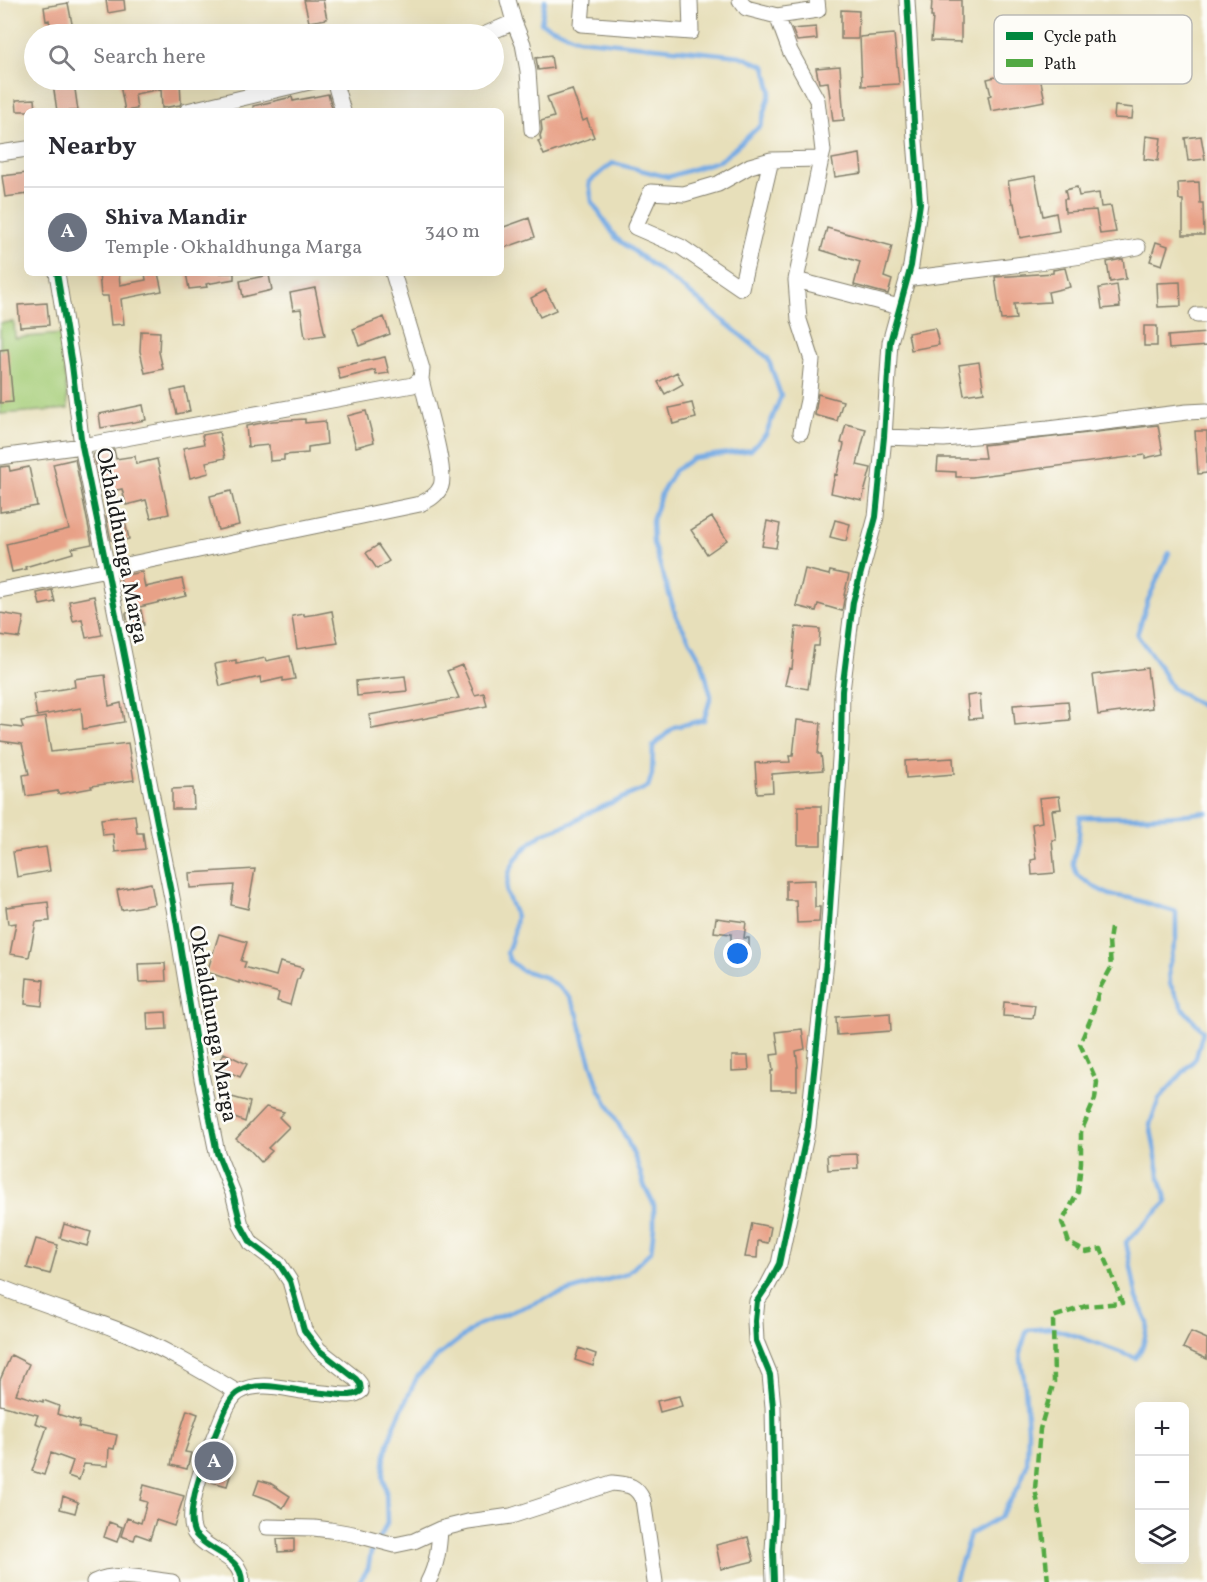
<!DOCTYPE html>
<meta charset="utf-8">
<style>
body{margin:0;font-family:Vollkorn,serif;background:#f7f7f7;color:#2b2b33}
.controls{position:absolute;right:18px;bottom:18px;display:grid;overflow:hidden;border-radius:9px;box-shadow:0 6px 24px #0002}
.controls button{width:54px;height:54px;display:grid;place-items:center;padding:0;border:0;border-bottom:2px solid #e1e1e2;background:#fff;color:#2b2b33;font:30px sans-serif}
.you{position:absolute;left:738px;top:954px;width:21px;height:21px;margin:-15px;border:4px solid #fff;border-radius:50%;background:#1a73e8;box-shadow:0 0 0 9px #1a73e833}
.badge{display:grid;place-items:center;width:39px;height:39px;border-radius:50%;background:#d93025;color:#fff;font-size:20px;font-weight:700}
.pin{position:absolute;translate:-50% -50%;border:3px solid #fff;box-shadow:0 2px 6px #0006}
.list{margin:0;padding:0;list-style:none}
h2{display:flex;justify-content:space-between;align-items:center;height:78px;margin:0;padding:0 24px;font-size:26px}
h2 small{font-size:20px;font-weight:400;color:#7c7c81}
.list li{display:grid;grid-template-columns:39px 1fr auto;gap:18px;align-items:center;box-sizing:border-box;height:90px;padding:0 24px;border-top:2px solid #e1e1e2}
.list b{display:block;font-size:22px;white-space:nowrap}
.list p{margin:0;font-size:20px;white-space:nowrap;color:#7c7c81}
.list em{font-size:20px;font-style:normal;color:#7c7c81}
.icon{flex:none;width:33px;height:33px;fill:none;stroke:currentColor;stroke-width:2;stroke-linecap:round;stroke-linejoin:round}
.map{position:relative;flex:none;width:1207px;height:1582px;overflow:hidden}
.search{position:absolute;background:#fff;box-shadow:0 6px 24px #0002;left:24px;top:24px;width:480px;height:66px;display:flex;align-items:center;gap:15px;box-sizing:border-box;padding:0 21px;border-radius:33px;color:#7c7c81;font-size:22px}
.panel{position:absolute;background:#fff;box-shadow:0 6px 24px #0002;left:24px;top:108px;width:480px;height:168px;border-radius:9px}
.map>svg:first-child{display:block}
.green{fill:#a5cd78;stroke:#60744a;stroke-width:1.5}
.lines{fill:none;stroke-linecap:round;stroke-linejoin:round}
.stream{stroke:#76abe4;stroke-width:4.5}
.building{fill:#e8a187}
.minor-casing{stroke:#827e6b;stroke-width:17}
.minor{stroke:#fff;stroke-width:15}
.quiet{stroke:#52a943;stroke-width:4.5;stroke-dasharray:9 4.5;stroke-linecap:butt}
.cycleway-casing{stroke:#fdfcf7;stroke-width:10}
.cycleway{stroke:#00873e;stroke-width:6}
.labels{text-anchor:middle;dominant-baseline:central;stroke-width:5;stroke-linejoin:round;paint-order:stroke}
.street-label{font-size:22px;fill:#1c1c1c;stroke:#fdfcf7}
.key{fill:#fdfcf7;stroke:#bab9b5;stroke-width:1.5}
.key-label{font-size:16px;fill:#1c1c1c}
</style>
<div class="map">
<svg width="1207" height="1582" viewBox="0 0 1207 1582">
<rect width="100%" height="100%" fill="#fdfcf7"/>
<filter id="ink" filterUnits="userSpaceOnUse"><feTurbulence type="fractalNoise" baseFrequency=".0167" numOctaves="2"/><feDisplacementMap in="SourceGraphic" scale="12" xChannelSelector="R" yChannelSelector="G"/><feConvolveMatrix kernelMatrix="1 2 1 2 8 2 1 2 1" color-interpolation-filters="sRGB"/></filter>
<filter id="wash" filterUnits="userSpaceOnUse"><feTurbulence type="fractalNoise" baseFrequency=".008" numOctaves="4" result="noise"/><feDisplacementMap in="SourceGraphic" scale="24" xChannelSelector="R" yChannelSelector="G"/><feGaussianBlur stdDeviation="1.35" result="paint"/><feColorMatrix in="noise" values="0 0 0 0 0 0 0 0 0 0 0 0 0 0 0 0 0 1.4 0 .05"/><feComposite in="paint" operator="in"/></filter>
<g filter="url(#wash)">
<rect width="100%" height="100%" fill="#e7dfba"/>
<path class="green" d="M14,322L15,338L62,334L68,409L0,414V323Z"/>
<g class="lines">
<path class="stream" d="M1169,553L1148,600L1137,635L1156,661L1172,688L1207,709
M359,1582L368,1569L371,1552L382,1534L387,1523L386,1489L383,1477L385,1455L394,1426L417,1377L438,1356L478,1325L555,1295L627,1274L651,1251L654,1226V1205L644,1185L638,1165L627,1140L599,1088L584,1040L578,1015L570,998L560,988L544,977L521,970L510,961L507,953L514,933L516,916L506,892L509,873L515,860L526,847L542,834L572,823L586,814L648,787L652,774L653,746L674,727L704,720L711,696L702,662L676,616L653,543L652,521L661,494L674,471L693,458L751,450L766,434L781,396L768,358L691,294L616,238L592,202L589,182L613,163L668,177L721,160L761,125L771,91L765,66L740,56L578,39L541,23L545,0
M955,1582L970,1534L1000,1517L1019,1486L1027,1464L1028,1430L1025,1387L1020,1352L1027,1330L1050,1328L1077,1336L1136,1358L1143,1346L1148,1323L1137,1298L1126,1242L1167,1202L1160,1178L1150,1124L1159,1099L1196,1058L1203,1031L1185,1011L1170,984L1169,966L1176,939V912L1130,898L1110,895L1096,888L1077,875L1073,862L1079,835L1080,817C1122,817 1165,818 1207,812"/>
</g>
<g id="blocks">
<path class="building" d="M106,0H124L125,10L108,13Z
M304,0H323L327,19L309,22Z
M932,0H961V42L931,41L933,17H931Z
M68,3L74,34H52L49,20L46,21L44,7Z
M841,10L859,11L858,39H841Z
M816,27L817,39L797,41L792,29Z
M894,34L899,84L862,86L860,37Z
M551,56L553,68L538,70L536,58Z
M840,66L844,120L833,121L828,82L819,83L816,68Z
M1038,67L1045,101L991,111L988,96L991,95L987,79Z
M119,80H180L181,103L180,105L162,108L161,89L135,94L137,109L125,111Z
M74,82L78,111H57L53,84Z
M572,89L583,121L587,119L594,137L544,155L538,141L541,140L540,136L542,130L541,121L554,117L547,97Z
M328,94L333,111H254L253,106L292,97L293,101Z
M35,99L36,111H17L16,100Z
M1115,106L1133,108L1132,119L1114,118Z
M1146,136L1161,138L1158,161L1144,159Z
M1201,136L1205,159L1188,161L1185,138Z
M860,154L862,173L835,177L832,159Z
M27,173V194L5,197L2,176Z
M1035,176L1043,216L1056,213L1059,231L1020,238L1014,203H1012L1008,181Z
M1199,182L1200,203H1203L1204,235H1183V200H1179L1178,183Z
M1077,187L1079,196L1099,193L1101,207L1111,206L1116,232L1100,234L1096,210L1065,212L1064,199H1067L1065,190Z
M529,218L535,237L501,249V228Z
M827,228L892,246L884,277L892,280L888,294L854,285L860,262L821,250Z
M1156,242L1168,246L1162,265L1150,261Z
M1123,259L1126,279L1110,282L1107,262Z
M1065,268L1070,287L1048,292L1050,302L1014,304L1016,319L1001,320L995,277L1053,273V270Z
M99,273H119L120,285L146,280L145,273H158L162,291L121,299L124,324L111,325L108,296H101Z
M186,273H234V279L206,284L207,287L189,289Z
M269,275L272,290L243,297L240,281Z
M1180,282L1181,306L1158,307L1157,283Z
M1117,285L1120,307L1102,309L1099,288Z
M315,288L325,335L305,338L301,309L293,310L290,293Z
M546,290L556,310L540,317L531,298Z
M47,303L49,325L20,327L18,305Z
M384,317L390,334L359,346L353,329Z
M1144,326H1157V346H1144Z
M935,328L939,345L911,350L908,333Z
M141,331L160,332L159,352L163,369L145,373L140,351Z
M1207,333V346L1169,349L1168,336Z
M8,349L13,402L0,403V350Z
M385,357L389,373L376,375L375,370L340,379L337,367Z
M979,362L984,392L964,395L959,365Z
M677,372L683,384L665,394L658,382Z
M185,388L190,411L177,414L171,391Z
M818,394L843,401L837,421L815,415Z
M692,403L696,418L673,424L669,408Z
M143,405L146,420L101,428L99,414Z
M366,411L374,442L356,447L347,416Z
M305,419V423L325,421L327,444L308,447V453L284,455V460L270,461L269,445L248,447L246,426L273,421Z
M846,424L866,429L857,465L871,468L862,500L831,493L835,474L837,475L844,444L841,443Z
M1158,425L1163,454L1145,458V455L972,477H956V472L937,471L938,458H985L983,445Z
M1195,431H1207V473L1198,474Z
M219,432L225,458L206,462L209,473L190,478L183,448L204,444L202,435Z
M114,450L116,459L135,456L136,464L157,459L169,514L151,518L146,500L126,505L122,489L112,491L110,478L99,481L94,454Z
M75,459L92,544L72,548L73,553L25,567L26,569L12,572L6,544L69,529L53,464Z
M9,466L10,471L29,467L37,506L0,512V467Z
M231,491L239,525L218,530L210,496Z
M123,513L129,539L114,543L113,540H111L106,517Z
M712,517L727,540L707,554L691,530Z
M835,520L850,524L846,541L830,537Z
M767,521L780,524L776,548L762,546Z
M378,545L389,561L377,569L366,553Z
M805,569L829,575L830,571L849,575L844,595H845L842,611L818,604L816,611L796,606Z
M142,572L145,587L182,579L186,596L131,609L126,589L122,590L120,576Z
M52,590L55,602L40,605L37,593Z
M94,596L102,635L86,638L82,619L73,621L69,601Z
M141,610L144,625L129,629L126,613Z
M332,611L338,643L297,649L292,616L304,614V616L317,614Z
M0,613L24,617L20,638L0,635Z
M796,627L820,629L819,646H814L808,689L785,685L789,668L792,669Z
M290,656L295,679L283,681V678L261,683L260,677L220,686L215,664L236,660V664L265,658L266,661Z
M462,665L475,695L484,693L487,706L372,729L369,715L459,698L447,671Z
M1147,668L1152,708L1098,715L1093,675Z
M105,675L109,706L121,703L124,722L83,729L81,708L37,716L33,694L75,687L74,679Z
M405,676L407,691L357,696L356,681Z
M980,694L982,718L969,719L967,696Z
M1068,701L1070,720L1015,725L1013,705Z
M45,717L51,752L128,743L134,780L91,786L92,788L58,794V791L26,796L23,775L29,774L22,744L0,741V725L23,728L21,721Z
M797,720L821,723L818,754H821L823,770L772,774L773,792L757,793L755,763L790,762L789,756H793Z
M953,758L954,774L906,778L905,761Z
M193,788L194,809H172V789Z
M1059,796L1061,809L1052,810L1056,840H1052L1055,873L1032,875L1031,860L1036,859L1032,824L1042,822L1039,798Z
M798,806H821V845H798Z
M135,815L137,833H143L145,849L115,852L113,834L103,835L101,819Z
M46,847L50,871L17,877L13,852Z
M255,869L248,909L231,905L234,885L190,888L189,873Z
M815,880V907H820L819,922L797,923L796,900H786V881Z
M151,883L155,904L121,910L117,890Z
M48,902L50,921L36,922L29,957L10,954L16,923L8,924L6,907Z
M716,918L746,922L744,938H749V950H731V934L714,932Z
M219,934L247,942L241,961L246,962L244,967L276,976L280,962L303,968L299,979H297L290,1005L277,1001L279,993L239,981V983L207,972Z
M165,963L166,981L139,982L138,964Z
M27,978L44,980L42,1006L25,1004Z
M1004,1002L1035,1005L1033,1018L1003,1016Z
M166,1012L167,1029L148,1030L147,1013Z
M890,1013L891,1031L837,1035L836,1017Z
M802,1029L805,1049L796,1051L798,1067H797V1090H771V1071H773L771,1055L779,1054L776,1032Z
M224,1053L247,1064L240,1077L217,1067Z
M732,1056H748L749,1070L732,1071Z
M228,1096L250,1102L245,1122L222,1113Z
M266,1107L284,1112L279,1117L289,1127L268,1148L272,1151L261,1162L250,1150L236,1139Z
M857,1154L858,1168L828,1170L827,1155Z
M752,1223L771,1227L768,1243L758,1241L757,1258L745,1257Z
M64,1224L91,1232L87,1246L60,1238Z
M36,1239L58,1245L50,1274L27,1268Z
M1191,1332L1207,1339V1359L1183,1348Z
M579,1348L596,1354L593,1366L575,1360Z
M11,1355L29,1364L16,1394L43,1402V1400L59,1406L57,1414L80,1421L78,1427L117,1435L114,1449L109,1448L108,1466L84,1464L79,1480L68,1476L73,1461L51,1453L44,1475L32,1471L47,1427L35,1423L38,1415L0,1405V1380Z
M679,1396L682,1406L660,1412L657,1401Z
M187,1410L198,1414L185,1452L191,1453L187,1469L171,1465L175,1447Z
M216,1468L231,1473L227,1486L212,1482Z
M259,1480L270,1483L290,1496L283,1508L270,1500L254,1494Z
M144,1485L184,1496L174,1526L156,1520L150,1539L136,1534L134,1540L121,1536L127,1518L141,1523L147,1502L140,1500Z
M63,1496L78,1502L75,1513L60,1509Z
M109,1522L122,1527L117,1542L104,1537Z
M748,1537L754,1561L721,1569L716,1545Z
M294,1538V1551L278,1552L277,1539Z"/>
</g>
</g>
<g filter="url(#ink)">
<use href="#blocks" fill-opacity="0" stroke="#827e6b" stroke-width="1.5"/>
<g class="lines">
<g class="minor-casing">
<path id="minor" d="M583,0L581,24L691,32L690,0
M740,0L746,8L777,16L818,10L817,0
M514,22L523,44L528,71L532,130
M486,34L514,22L508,0
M334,80L343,111
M187,111L318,80
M0,153L27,149
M771,160L741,288L681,247L635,227L651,192L684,194L718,184L750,166L771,160L821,159L823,151L817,100L790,51L777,16
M57,273L72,365L82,446L107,569L174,908L202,1079L217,1153L233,1193L241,1225L251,1243L279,1264L290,1281L304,1330L319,1350L356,1379L360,1384L361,1391C353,1397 344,1395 334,1394C324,1393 313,1392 302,1391C282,1388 258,1381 239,1392C230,1397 226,1409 222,1418C212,1444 183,1506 194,1532C194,1534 198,1537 200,1539C215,1554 242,1558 242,1582
M907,279C984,268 1062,261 1138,247
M796,280L899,307
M1197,315H1207
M801,432L808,400L812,360L799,320L796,280L821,159
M884,437L944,439L1048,429L1187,412L1207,411
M0,457L82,446L413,385L421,379L422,369L393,273
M0,590L107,569L420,504C428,500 437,496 441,486C447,470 425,400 421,379
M0,1287C39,1303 79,1315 118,1330C160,1346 199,1369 237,1392
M267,1527L314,1528L330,1530L353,1534L395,1545L414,1541L440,1529L468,1522L511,1516L612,1483C628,1485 635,1484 643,1500L655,1582
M94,1582C117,1571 147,1579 172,1582
M428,1582C437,1565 439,1548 440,1529
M774,1582L773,1551L775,1515L773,1407L770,1375L756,1341L755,1321L757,1301L768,1285L779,1264L808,1127L827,953L841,743L842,691L853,602L876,517L884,437L890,342L911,266L920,203L915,140L907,0"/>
</g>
<use href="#minor" class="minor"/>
<path class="quiet" d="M1048,1582L1043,1530L1035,1489L1040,1429L1054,1382L1053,1317L1086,1306L1122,1303L1109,1267L1101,1249L1086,1252L1069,1243L1062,1222L1078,1192L1081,1162V1132L1095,1099L1097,1082L1080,1044L1091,1018L1100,988L1111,968L1109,941L1111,928"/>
<g class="cycleway-casing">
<path id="cycleway" d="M57,273L72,365L82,446L107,569L174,908L202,1079L217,1153L233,1193L241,1225L251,1243L279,1264L290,1281L304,1330L319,1350L356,1379L360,1384L361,1391C353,1397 344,1395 334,1394C324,1393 313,1392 302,1391C282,1388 258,1381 239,1392C230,1397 226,1409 222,1418C212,1444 183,1506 194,1532C194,1534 198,1537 200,1539C215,1554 242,1558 242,1582
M774,1582L773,1551L775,1515L773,1407L770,1375L756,1341L755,1321L757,1301L768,1285L779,1264L808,1127L827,953L841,743L842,691L853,602L876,517L884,437L890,342L911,266L920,203L915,140L907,0"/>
</g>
<use href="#cycleway" class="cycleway"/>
</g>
</g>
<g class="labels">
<g class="street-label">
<text transform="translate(121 546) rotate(79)">Okhaldhunga Marga</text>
<text transform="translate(212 1024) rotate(80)">Okhaldhunga Marga</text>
</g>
</g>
<rect x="994" y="15" width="198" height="69" rx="9" class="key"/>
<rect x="1006" y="32" width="27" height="8" fill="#00873e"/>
<rect x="1006" y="59" width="27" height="8" fill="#52a943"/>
<g class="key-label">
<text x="1044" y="42">Cycle path</text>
<text x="1044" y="69">Path</text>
</g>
</svg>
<div class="controls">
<button>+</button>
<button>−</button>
<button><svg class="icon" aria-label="layers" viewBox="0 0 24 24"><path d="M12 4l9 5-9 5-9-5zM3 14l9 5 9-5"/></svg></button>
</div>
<div class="you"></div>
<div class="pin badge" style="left:214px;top:1461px;background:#6b7280">A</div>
<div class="search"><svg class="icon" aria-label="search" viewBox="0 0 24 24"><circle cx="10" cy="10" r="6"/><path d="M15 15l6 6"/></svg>Search here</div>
<section class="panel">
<h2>Nearby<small></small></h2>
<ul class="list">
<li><span class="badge" style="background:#6b7280">A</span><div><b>Shiva Mandir</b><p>Temple · Okhaldhunga Marga</p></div><em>340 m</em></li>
</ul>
</section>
</div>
